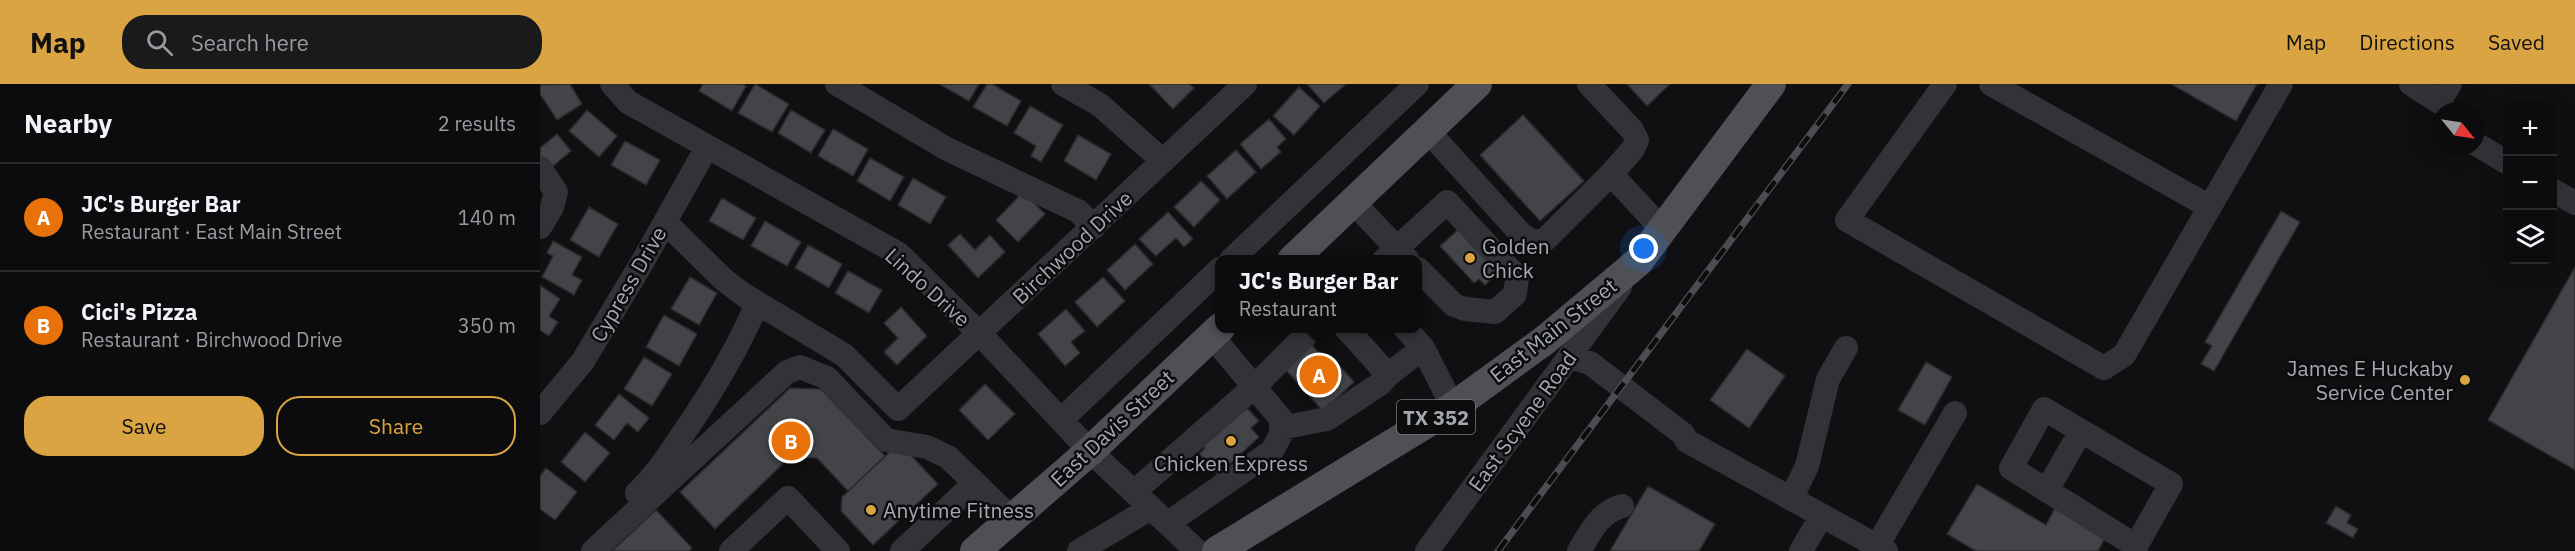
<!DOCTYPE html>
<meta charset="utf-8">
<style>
body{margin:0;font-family:"IBM Plex Sans",sans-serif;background:#1a1a1c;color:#f1f3f6}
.controls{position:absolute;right:18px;top:18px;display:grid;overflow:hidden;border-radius:12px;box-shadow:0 6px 24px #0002}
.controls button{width:54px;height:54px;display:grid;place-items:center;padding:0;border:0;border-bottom:2px solid #2c2c2e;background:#0c0c0e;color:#f1f3f6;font:30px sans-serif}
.compass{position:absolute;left:1891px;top:18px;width:54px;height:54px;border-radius:50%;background:#0c0c0e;box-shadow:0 6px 24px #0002;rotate:120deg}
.you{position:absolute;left:1104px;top:165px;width:21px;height:21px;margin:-15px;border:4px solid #fff;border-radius:50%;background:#1a73e8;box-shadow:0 0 0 9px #1a73e833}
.badge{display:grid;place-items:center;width:39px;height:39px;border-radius:50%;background:#d9a441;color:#fff;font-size:20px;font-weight:700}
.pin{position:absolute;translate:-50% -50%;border:3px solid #fff;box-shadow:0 2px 6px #0006}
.popup{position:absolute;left:675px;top:171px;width:207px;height:78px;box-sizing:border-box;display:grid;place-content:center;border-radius:12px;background:#0c0c0e;filter:drop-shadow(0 2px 4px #0005);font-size:20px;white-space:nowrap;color:#9a9b9e}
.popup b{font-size:22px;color:#f1f3f6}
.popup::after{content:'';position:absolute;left:50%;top:100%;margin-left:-12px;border:12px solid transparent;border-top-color:#0c0c0e}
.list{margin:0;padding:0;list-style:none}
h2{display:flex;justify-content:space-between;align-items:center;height:78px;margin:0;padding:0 24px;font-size:26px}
h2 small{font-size:20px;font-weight:400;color:#9a9b9e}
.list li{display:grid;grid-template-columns:39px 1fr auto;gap:18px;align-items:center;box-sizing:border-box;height:108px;padding:0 24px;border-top:2px solid #2c2c2e}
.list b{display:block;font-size:22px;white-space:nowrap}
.list p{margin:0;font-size:20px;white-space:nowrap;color:#9a9b9e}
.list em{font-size:20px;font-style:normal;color:#9a9b9e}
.actions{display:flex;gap:12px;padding:18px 24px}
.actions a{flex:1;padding:14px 0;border:2px solid #d9a441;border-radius:24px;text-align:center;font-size:21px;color:#d9a441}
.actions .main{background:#d9a441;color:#111}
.icon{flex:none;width:33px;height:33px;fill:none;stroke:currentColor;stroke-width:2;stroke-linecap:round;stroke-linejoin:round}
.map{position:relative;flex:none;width:2035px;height:467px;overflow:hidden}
header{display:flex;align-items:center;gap:36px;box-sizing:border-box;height:84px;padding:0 30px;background:#d9a441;color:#111}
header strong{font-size:28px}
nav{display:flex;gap:33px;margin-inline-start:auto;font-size:21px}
.search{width:420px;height:54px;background:#1a1a1c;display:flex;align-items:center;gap:15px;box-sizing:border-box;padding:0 21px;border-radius:24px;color:#9a9b9e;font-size:22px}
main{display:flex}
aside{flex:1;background:#0c0c0e}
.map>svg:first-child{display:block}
.building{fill:#424447;stroke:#2b2b2d;stroke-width:1.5}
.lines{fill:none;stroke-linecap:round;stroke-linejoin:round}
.minor{stroke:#323336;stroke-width:24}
.major{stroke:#4e5055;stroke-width:30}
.rail-casing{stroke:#4b4d51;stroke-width:7}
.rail{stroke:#0c0c0d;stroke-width:4.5;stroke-dasharray:14;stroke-linecap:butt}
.poi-dot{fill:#d9a441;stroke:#0c0c0d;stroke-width:2}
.labels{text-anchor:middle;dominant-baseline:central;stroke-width:5;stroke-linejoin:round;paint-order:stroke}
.shield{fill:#0c0c0d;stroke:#767980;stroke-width:1.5}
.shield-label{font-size:20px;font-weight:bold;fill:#a3a8b1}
.poi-label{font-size:21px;fill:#a3a8b1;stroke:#0c0c0d;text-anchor:start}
.street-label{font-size:21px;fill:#a3a8b1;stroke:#0c0c0d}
</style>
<header>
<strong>Map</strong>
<div class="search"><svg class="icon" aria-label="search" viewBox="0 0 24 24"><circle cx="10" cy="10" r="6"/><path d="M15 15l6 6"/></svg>Search here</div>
<nav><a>Map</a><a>Directions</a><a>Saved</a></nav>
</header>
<main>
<aside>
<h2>Nearby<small>2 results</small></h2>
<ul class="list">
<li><span class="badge" style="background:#e8710a">A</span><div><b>JC's Burger Bar</b><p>Restaurant · East Main Street</p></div><em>140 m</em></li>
<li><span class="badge" style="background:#e8710a">B</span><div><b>Cici's Pizza</b><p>Restaurant · Birchwood Drive</p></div><em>350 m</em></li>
</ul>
<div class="actions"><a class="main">Save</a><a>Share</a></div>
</aside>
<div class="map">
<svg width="2035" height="467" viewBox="0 0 2035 467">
<rect width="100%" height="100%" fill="#101012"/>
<path class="building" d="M30,0L42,20L17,36L0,10V1Z
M163,0H202L206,2L192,27L159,7Z
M215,0L249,20L232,48L198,29Z
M399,0H439L429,17Z
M447,0H452L481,17L467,42L433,23Z
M609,0H649L654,4L633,25Z
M767,0H806L784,19Z
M1087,0H1130L1107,22Z
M1631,0H1717L1696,37Z
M759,3L780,22L754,51L733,32Z
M490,22L523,41L501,78L491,72L496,62L474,49Z
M47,26L77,52L59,73L29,47Z
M251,26L285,46L271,69L238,49Z
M983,31L1044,97L1000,137L940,71Z
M729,35L746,55L737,63L741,68L721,85L700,60Z
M293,45L328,65L313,92L278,72Z
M17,50L31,67L11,84L0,71V64Z
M538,51L571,70L556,96L524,77Z
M85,57L120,76L106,101L71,81Z
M696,66L716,88L687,115L667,92Z
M330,74L364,93L350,117L317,97Z
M373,94L406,113L390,140L358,121Z
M661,97L680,116L654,143L634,123Z
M483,108L505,130L478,158L456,136Z
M182,114L216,134L203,156L169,137Z
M49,123L78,140L59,173L30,156Z
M1741,127L1760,138L1674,287L1661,280L1672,262L1665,258Z
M628,128L653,155L644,163L636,154L616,172L599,155Z
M225,137L261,158L247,182L211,162Z
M921,143L960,187L945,201L939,195L934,199L900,162Z
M420,150L435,166L450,151L465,168L438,194L408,161Z
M13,157L42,173L32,191L42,196L34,211L2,193L13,172L7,169Z
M595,160L613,180L585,206L567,186Z
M268,161L302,180L289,204L255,184Z
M2035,183V386L1948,336Z
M308,187L342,206L329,229L295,209Z
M150,193L177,209L159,241L131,225Z
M563,193L585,217L557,243L535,218Z
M0,201L20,215L9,232L18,238L9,252L0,246Z
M361,223L387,252L357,281L344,268L358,254L344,239Z
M526,225L545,247L531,258L540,269L525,282L498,250Z
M124,231L157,250L139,282L106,263Z
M771,260L792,283L796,278L814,298L783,327L745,285Z
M1207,265L1245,292L1209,344L1170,316Z
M104,273L132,290L112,322L84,305Z
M1386,278L1412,293L1385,341L1358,326Z
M445,300L475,330L448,356L419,326Z
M250,304L281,305L345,372L308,407L277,374L250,373L175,445L140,408Z
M79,310L109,334L98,348L87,339L74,356L55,341Z
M707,324L719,337L711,344L719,353L678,391L659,370L665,364L663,362Z
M45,348L70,369L45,398L21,378Z
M353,365H365L398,400L333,461L301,427L302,413Z
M6,384L37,408L15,436L0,425V392Z
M1437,400L1506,441L1515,424L1565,454L1558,467H1436L1407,450Z
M1108,402L1175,440L1159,467H1070Z
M1796,422L1811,431L1807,439L1818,445L1813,454L1786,439Z
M116,426L152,464L149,467H72Z"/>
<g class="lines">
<path class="minor" d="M72,0L88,18L359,170L440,250L550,367L657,467
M297,0L407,65L538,127L554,143
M523,0L560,21L623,77
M1049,0L1092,46L1097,56L1093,65L1071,90L1122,145
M1405,0L1307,136L1564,284L1584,271L1741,0
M1451,0L1670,123
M1871,0L1899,18L1910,0
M888,47L981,150L993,158L1006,155L1071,90
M1936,60L1968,79
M0,84L16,108L12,123L0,143
M2012,106L2035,119
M813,118L867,175
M125,138L183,195L204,211L304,271L358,325L705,0
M691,176L877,0
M844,176L907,118L977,193L975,210L955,228L925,225L914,221L878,185
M865,244L883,264L913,323
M1029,273L1050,279L1143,350L1147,357L1346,467
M848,291L883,264
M0,329L43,277L103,177L167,63
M521,336L680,185
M741,344L787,335L840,300L848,291L806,244
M435,399L472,435
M1507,406L1541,347
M594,408L714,303L773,244
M97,409C116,391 131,368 145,347C173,306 198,265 217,219
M1251,415L1267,382L1288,295L1306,264
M628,439L732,367L741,350V335L672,252
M1337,462L1415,329
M53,467L247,288L260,283L287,294L346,356L387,363L408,373L435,399L362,467
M191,467L248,414L298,467
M539,467L611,424
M887,467L1080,203
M1039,467C1051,447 1059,429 1082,422
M1261,467L1282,431
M1596,467V462L1631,400L1504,325L1471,384L1596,462"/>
<path class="major" d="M752,176L937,0
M435,467L550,367L680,244
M677,467L913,323L1005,256L1098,178L1231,0"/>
<g class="rail-casing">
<path id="rail" d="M958,467L1308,0"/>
</g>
<use href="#rail" class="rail"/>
</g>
<g class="poi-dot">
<circle cx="930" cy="174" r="6"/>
<circle cx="1925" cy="296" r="6"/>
<circle cx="691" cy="357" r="6"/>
<circle cx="331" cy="426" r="6"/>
</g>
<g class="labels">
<rect class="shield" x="857" y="316" width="78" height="34" rx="4.5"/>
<g class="shield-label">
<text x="896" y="333">TX 352</text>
</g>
<g class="poi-label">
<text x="942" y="162">Golden<tspan x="942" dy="24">Chick</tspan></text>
<text x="1913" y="284" text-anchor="end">James E Huckaby<tspan x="1913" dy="24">Service Center</tspan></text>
<text x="691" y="379" text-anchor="middle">Chicken Express</text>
<text x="343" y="426">Anytime Fitness</text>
</g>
<g class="street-label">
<text transform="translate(532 163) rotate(-43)">Birchwood Drive</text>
<text transform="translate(88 200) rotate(-60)">Cypress Drive</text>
<text transform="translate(388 203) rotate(42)">Lindo Drive</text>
<text transform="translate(1013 246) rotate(-38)">East Main Street</text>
<text transform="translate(982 337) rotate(-54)">East Scyene Road</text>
<text transform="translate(572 344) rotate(-43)">East Davis Street</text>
</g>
</g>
</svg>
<div class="controls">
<button>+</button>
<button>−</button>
<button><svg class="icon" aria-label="layers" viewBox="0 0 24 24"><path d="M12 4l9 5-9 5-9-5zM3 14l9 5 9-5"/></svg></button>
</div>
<svg class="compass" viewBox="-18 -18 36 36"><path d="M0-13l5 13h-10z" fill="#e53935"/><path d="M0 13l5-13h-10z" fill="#9a9b9e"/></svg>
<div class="you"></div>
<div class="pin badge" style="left:779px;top:291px;background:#e8710a">A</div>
<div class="popup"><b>JC's Burger Bar</b>Restaurant</div>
<div class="pin badge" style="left:251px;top:357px;background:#e8710a">B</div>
</div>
</main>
